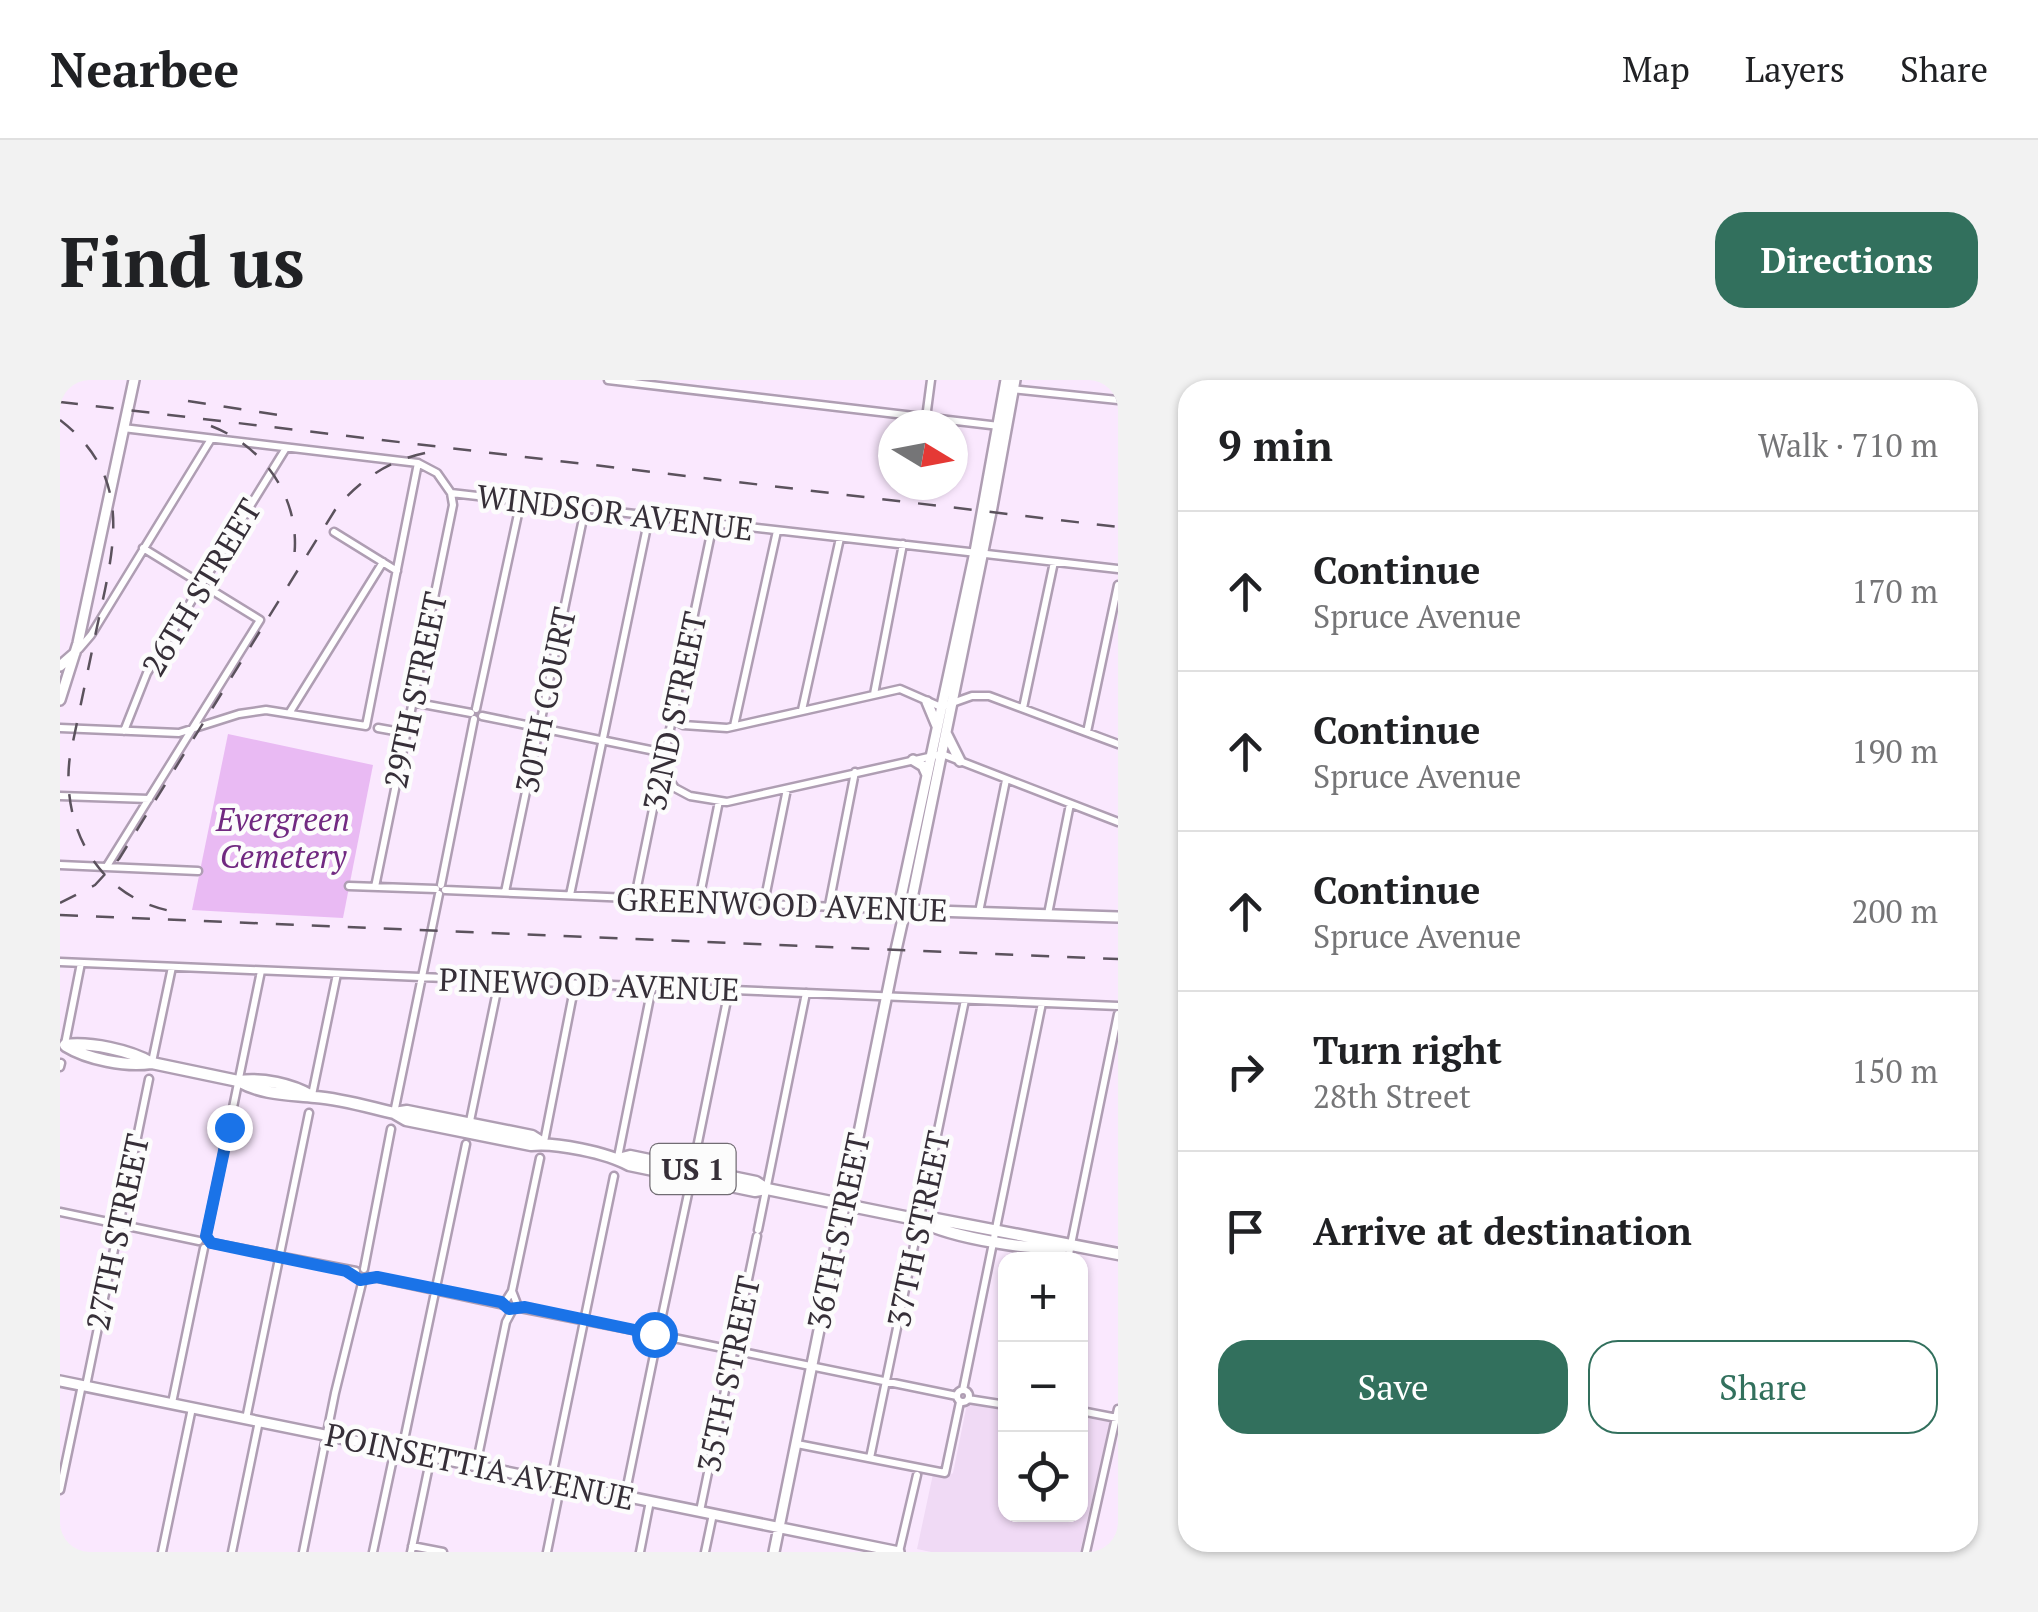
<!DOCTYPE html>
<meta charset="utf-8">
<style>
body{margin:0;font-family:"PT Serif",serif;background:#f2f2f2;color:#202124}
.controls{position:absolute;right:30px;bottom:30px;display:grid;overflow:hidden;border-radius:20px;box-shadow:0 2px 8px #0004}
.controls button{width:90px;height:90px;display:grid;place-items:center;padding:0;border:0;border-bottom:2px solid #e0e0e0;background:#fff;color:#202124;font:50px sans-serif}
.compass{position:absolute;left:818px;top:30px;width:90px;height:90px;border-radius:50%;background:#fff;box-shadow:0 2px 8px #0004;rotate:100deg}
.stop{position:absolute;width:30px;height:30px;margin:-22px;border:8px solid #1a73e8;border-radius:50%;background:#fff}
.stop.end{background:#1a73e8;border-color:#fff;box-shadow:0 2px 10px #0008}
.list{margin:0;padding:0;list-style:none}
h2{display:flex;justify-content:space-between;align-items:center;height:130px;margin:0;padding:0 40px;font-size:42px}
h2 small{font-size:32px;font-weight:400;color:#757577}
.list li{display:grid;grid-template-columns:65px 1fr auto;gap:30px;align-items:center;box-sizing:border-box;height:160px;padding:0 40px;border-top:2px solid #e0e0e0}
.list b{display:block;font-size:38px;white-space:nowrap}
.list p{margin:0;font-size:32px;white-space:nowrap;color:#757577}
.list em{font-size:32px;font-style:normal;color:#757577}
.actions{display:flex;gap:20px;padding:30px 40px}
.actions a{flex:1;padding:22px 0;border:2px solid #32705d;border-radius:30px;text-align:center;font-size:35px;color:#32705d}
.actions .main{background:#32705d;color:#fff}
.icon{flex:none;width:55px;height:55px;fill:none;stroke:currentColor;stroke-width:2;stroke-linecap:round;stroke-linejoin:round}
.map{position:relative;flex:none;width:1058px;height:1172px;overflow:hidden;border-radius:30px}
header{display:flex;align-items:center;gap:60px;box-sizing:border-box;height:140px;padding:0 50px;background:#fff;border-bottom:2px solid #e0e0e0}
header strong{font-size:48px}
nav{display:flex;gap:55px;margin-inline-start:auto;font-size:35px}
.intro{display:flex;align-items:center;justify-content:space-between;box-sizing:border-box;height:240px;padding:0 60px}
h1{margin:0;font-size:70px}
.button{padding:25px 45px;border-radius:30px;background:#32705d;color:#fff;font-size:35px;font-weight:700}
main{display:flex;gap:60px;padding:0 60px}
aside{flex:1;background:#fff;border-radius:30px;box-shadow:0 2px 8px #0004}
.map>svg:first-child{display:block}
.built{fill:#f0daf5}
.green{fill:#e9baf3}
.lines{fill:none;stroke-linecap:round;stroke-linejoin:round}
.street-casing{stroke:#af9eb3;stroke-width:11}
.secondary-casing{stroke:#af9eb3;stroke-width:14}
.primary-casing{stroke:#af9eb3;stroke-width:15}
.street{stroke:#fff;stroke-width:6}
.secondary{stroke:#fff;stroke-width:9}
.primary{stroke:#fff;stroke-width:10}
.rail{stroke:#5b525d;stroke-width:2.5;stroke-dasharray:18 18;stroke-linecap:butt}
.route{stroke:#1a73e8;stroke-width:12}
.labels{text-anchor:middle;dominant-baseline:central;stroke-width:9;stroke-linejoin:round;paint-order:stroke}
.shield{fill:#fcfcfc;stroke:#716c73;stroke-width:2.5}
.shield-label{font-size:30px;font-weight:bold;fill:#362f38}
.street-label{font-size:32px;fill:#362f38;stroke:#fcfcfc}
.park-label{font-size:32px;font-style:italic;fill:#712981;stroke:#fcfcfc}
</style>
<header>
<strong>Nearbee</strong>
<nav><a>Map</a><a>Layers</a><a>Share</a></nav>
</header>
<div class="intro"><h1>Find us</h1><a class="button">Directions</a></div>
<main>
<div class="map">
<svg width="1058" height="1172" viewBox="0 0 1058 1172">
<rect width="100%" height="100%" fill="#fae8fe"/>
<path class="built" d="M907,1024L945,1030L946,1134H1021V1037L1050,1042L1020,1172H871L857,1169L873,1094L887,1097L893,1093Z"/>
<path class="green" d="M168,354L313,385L283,538L132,530Z"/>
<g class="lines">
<g class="street-casing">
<path id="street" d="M548,0L939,46
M951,9L1058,20
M866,38L871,0
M63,48L358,83L377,93L391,113L1058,189
M274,152L337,191
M19,269L31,255L151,59
M814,314L843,164
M352,322L411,333
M963,328L994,182
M416,329L461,120
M742,330L780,158
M230,332L323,182
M422,336L540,360
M612,339L623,345L667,348L840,309L881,327L912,316H929L1058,364
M674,346L717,151
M0,348L119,353L179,334L206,330L306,346L358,83
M318,348L346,353
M64,351L87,293L226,68
M1027,352L1058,205
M543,358L589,137
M546,361L605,373
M605,373V394L615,408L630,416L667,422L882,374L1058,442
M605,373L653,144
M0,416L89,419
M0,485L138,491
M47,486L200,240L83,168
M381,505L414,339
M289,506L376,509
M315,507L393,125L391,113
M385,510L845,530
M445,512L525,129
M510,515L542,363
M575,517L602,385
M639,520L659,421
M704,523L727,409
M769,525L795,392
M919,532L946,400
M988,534L1010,424
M0,582L1058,626
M5,664L21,583
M92,682L112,587
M0,687L1,683
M252,715L277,594
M334,733L379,514
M170,742L201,591
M409,746L439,601
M484,762L515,604
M558,777L592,607
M632,792L669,610
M0,832L139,861
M698,850L746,613
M146,856L169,747
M151,863L296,891
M1008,879L1058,634
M304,889L331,749
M305,897L319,898L445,925
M452,911L457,924L451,929L445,922L452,911L480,778
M455,927L594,954
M599,950L629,809
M604,956L897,1016
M26,1006L89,699
M903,1010L982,623
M897 1016a6 6 0 1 1 12 0a6 6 0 1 1-12 0Z
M908,1019L946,1025
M112,1023L144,868
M1021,1031L1057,1038
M186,1039L249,733
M737,1064L885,1093L900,1022
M342,1070L406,764
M810,1078L905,620
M416,1086L446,942L453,929
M491,1101L554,796
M0,1110L22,1005
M565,1116L597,960
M640,1131L697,856
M352,1166L383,1172
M102,1172L132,1028
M172,1172L199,1041
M243,1172L275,1013L303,899
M313,1172L335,1069
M351,1172L371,1076
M487,1172L501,1103
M580,1172L590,1121
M645,1172L653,1134
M839,1172L857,1095
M1026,1172L1058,1029"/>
</g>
<g class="secondary-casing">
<path id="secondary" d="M0,286L15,273
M0,320L18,263L74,0
M867,322L877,346
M886,353L900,381
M853,380L863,386L867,395
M845,530L841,517L915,172L946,0
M845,530L1058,537
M0,1001L839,1172
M714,1172L836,570L845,530L851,523L932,127L955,0"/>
</g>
<g class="primary-casing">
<path id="primary" d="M5,665C31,662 69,670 92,683L178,701C203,715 229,714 255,717C282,719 308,727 334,733L347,731L472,756L483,763
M6,666C27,679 66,687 91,683
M179,701C203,698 231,704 252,716
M334,733L346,740L471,765C495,762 548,773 569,785L695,811L707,809L860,840L876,839L1058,874
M558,779L570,776L696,802L707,809
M861,841C890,857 978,873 1010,866"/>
</g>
<use href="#street" class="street"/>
<use href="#secondary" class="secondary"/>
<use href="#primary" class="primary"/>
<path class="rail" d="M128,21L231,37
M0,22L1058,147
M0,40C75,98 54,167 37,247C28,290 19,333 10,376C0,446 38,517 111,531
M151,46C209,68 246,128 232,189
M0,523L35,505L59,479L275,130C300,99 331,79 370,72
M0,535L1058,579"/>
</g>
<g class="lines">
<path class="route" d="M169,747L146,856L151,863L286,891L300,900L317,897L441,922L449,929L465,927L594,954"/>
</g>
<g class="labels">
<rect class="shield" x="590.5" y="764" width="85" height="50" rx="8"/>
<g class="shield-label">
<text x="633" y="789">US 1</text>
</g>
<g class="street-label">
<text transform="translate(555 132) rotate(7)">WINDSOR AVENUE</text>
<text transform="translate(141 207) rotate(-59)">26TH STREET</text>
<text transform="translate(355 310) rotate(-78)">29TH STREET</text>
<text transform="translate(485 320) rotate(-78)">30TH COURT</text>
<text transform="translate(614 331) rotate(-78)">32ND STREET</text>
<text transform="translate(722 524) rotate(2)">GREENWOOD AVENUE</text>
<text transform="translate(529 604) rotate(2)">PINEWOOD AVENUE</text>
<text transform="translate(858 849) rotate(-78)">37TH STREET</text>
<text transform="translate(778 851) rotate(-78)">36TH STREET</text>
<text transform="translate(57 852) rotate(-78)">27TH STREET</text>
<text transform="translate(668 994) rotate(-78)">35TH STREET</text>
<text transform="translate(420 1086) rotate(12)">POINSETTIA AVENUE</text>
</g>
<g class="park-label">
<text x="223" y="439">Evergreen<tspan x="223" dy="37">Cemetery</tspan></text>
</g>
</g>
</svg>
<div class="controls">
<button>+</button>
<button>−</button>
<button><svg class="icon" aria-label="locate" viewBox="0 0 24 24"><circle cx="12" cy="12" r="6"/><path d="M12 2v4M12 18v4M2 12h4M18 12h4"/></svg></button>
</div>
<svg class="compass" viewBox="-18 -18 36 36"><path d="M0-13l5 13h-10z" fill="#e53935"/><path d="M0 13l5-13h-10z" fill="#757577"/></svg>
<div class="stop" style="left:594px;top:954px"></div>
<div class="stop end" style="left:169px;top:747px"></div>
</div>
<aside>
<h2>9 min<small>Walk · 710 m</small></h2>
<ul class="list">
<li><svg class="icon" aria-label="ahead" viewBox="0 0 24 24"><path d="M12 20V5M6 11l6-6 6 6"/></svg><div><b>Continue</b><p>Spruce Avenue</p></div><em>170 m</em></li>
<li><svg class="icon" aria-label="ahead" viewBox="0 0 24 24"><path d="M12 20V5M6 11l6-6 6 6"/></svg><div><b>Continue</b><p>Spruce Avenue</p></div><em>190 m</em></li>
<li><svg class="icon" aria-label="ahead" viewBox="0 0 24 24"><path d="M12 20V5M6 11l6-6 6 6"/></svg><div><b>Continue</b><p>Spruce Avenue</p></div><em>200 m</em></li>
<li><svg class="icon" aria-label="right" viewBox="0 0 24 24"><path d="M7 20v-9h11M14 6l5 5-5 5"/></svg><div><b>Turn right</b><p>28th Street</p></div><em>150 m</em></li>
<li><svg class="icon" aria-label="arrive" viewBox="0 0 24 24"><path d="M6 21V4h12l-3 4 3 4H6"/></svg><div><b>Arrive at destination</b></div></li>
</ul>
<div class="actions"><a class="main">Save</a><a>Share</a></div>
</aside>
</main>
